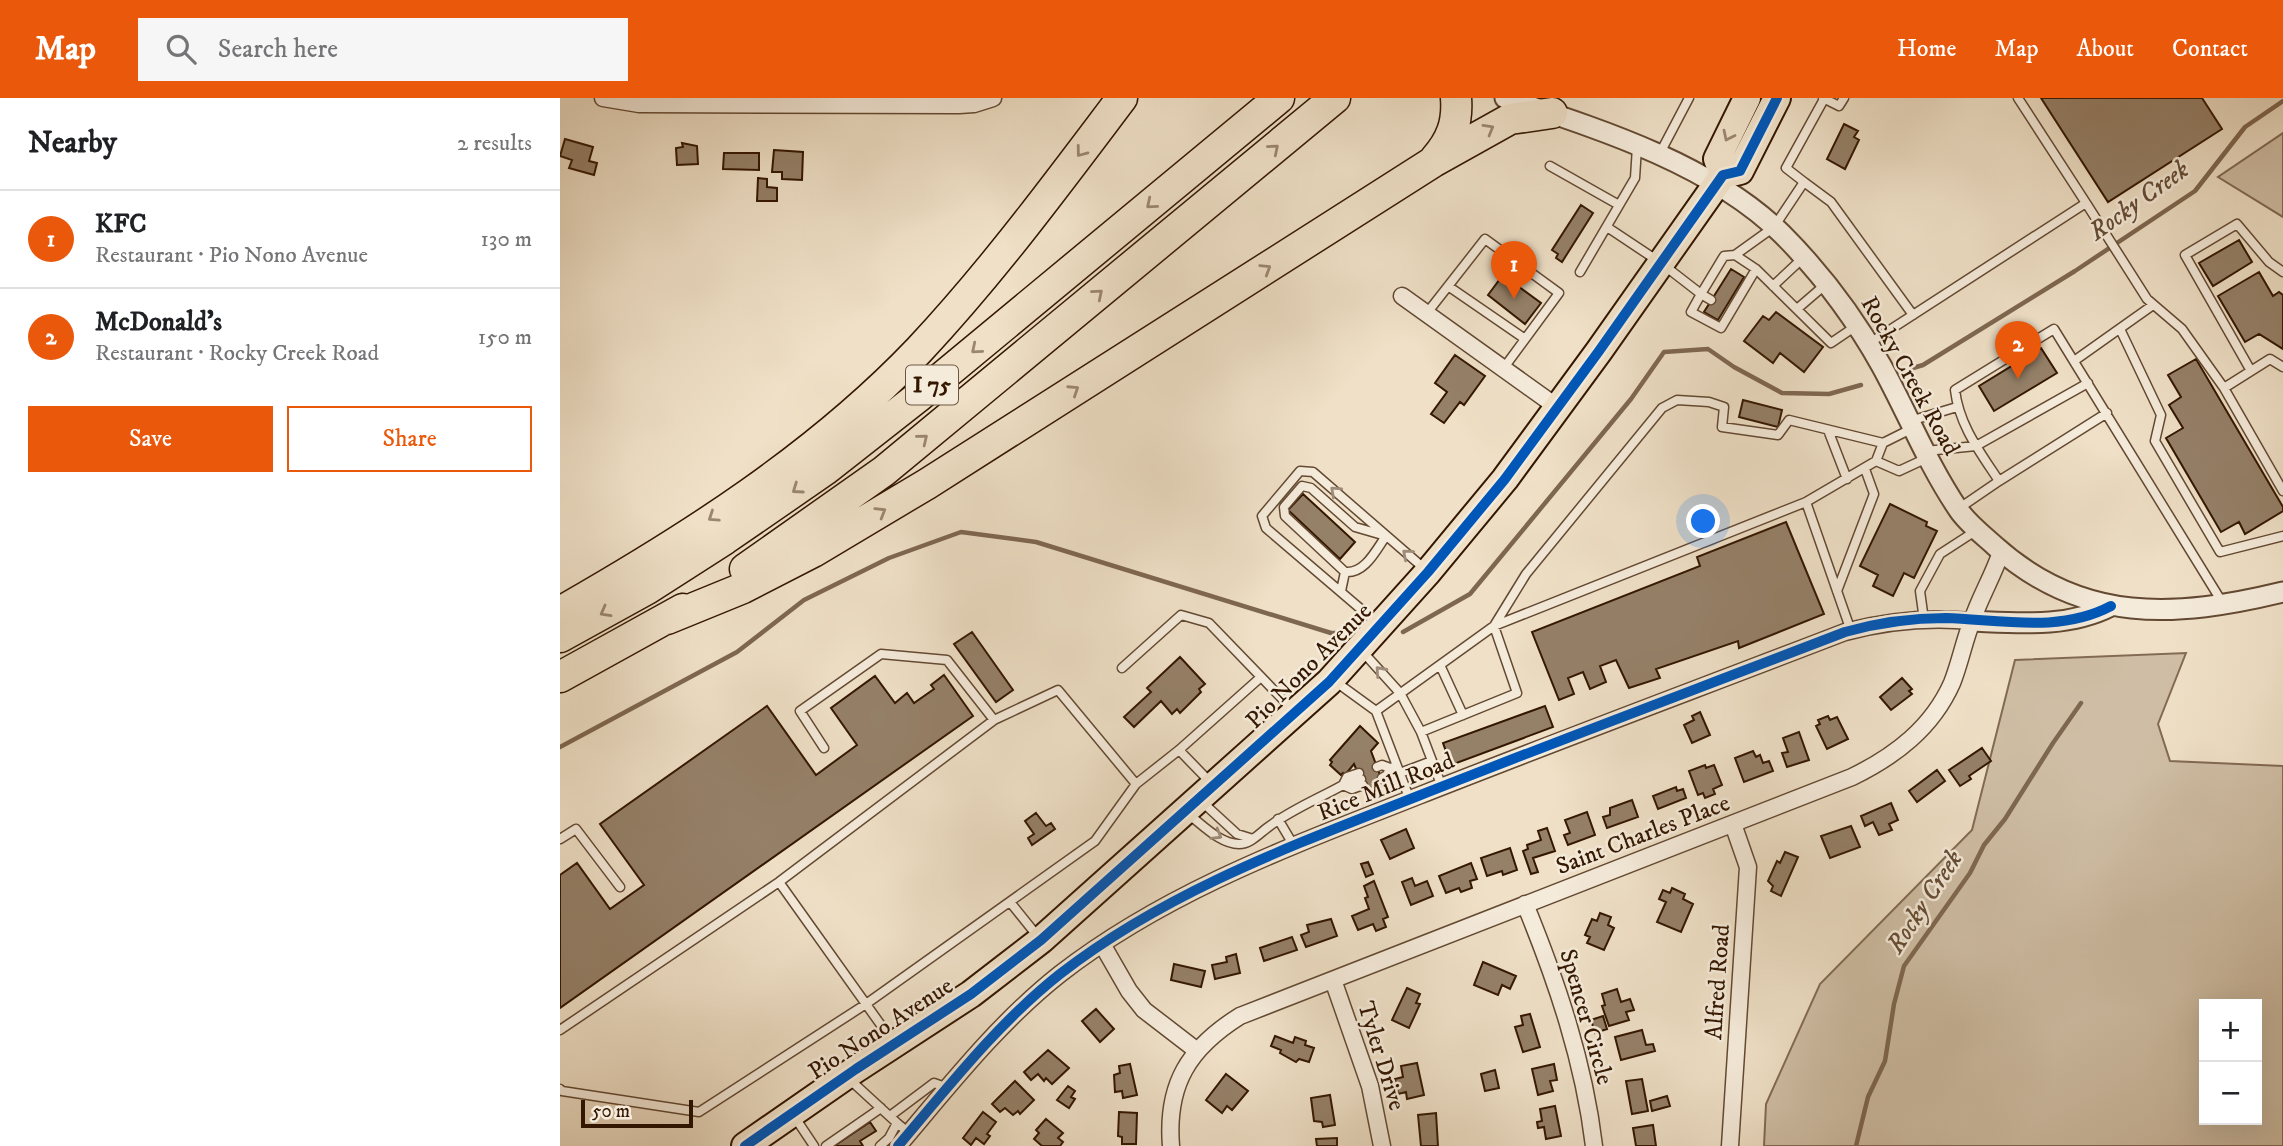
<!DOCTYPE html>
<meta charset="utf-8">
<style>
body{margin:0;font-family:"IM FELL DW Pica",serif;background:#f6f6f6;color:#202124}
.controls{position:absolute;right:21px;bottom:21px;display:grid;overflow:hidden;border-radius:0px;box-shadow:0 7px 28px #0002}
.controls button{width:63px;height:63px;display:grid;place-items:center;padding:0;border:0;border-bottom:2px solid #e0e0e0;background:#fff;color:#202124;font:35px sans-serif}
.scale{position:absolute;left:21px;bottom:18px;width:112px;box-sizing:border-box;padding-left:7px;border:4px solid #341701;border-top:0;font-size:19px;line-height:24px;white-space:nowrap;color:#341701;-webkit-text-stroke:5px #f5ebdb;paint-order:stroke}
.you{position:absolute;left:1144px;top:424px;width:24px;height:24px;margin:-18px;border:5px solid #fff;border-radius:50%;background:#1a73e8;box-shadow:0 0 0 10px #1a73e833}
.badge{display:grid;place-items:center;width:46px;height:46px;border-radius:50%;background:#ea580c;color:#fff;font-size:23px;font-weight:700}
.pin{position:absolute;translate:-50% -58px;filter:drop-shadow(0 2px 4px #0008)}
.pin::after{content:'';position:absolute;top:37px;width:24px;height:21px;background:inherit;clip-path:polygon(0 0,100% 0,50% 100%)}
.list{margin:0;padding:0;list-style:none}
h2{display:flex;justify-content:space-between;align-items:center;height:91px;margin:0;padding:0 28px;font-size:30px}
h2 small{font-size:23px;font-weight:400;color:#757577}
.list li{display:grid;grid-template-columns:46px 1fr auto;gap:21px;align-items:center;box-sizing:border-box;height:98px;padding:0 28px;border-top:2px solid #e0e0e0}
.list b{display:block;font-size:26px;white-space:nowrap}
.list p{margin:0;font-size:23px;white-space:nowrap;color:#757577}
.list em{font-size:23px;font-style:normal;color:#757577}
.actions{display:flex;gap:14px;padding:21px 28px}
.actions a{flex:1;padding:16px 0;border:2px solid #ea580c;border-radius:0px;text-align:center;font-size:24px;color:#ea580c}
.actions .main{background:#ea580c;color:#fff}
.icon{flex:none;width:38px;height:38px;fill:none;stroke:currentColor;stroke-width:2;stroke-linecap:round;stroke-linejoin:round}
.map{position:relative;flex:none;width:1723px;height:1048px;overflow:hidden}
header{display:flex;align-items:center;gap:42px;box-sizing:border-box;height:98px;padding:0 35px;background:#ea580c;color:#fff}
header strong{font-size:33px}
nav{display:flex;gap:38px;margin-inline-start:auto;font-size:24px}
.search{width:490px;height:63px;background:#f6f6f6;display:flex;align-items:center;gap:18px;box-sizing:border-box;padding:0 24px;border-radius:0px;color:#757577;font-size:26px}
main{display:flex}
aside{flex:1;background:#fff}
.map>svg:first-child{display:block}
.green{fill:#cfbea5;stroke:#826a53;stroke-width:2;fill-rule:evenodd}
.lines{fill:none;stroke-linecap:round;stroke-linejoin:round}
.stream{stroke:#7e6750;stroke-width:4.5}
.building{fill:#958068;stroke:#341701;stroke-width:2}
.service-casing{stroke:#634932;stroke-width:11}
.minor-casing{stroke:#634932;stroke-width:19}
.tertiary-casing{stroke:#634932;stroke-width:23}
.primary-casing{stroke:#341701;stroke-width:30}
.motorway-casing{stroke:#341701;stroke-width:33}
.service{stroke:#f5ebdb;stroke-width:8}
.minor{stroke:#f5ebdb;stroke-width:16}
.tertiary{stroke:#f5ebdb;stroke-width:19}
.primary{stroke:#efe0c7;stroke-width:26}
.motorway{stroke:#efe0c7;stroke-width:30}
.cycleway-casing{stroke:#f5ebdb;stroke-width:15}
.cycleway{stroke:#0057b8;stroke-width:10}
.oneway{stroke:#9b866e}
.oneway2{stroke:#9e8c79}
.labels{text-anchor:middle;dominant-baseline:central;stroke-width:5;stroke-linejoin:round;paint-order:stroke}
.shield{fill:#f5ebdb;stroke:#6e5742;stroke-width:2}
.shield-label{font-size:23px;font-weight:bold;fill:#341701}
.street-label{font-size:24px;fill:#341701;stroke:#f5ebdb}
.water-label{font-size:26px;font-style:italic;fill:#654c35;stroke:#f5ebdb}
</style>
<header>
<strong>Map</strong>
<div class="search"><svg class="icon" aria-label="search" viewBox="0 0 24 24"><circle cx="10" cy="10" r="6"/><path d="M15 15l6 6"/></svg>Search here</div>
<nav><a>Home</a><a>Map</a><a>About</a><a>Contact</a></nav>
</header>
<main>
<aside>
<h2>Nearby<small>2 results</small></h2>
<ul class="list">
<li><span class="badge">1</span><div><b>KFC</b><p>Restaurant · Pio Nono Avenue</p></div><em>130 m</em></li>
<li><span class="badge">2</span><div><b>McDonald's</b><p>Restaurant · Rocky Creek Road</p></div><em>150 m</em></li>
</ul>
<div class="actions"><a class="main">Save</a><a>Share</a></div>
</aside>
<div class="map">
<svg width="1723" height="1048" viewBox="0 0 1723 1048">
<rect width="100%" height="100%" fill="#efe0c7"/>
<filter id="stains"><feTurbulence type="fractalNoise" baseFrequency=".00286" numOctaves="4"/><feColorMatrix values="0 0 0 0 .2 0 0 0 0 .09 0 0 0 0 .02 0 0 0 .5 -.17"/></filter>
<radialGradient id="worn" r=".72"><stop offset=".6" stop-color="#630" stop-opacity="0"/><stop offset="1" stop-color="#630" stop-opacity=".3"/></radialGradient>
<path class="green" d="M1723,35V119L1658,79Z
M1626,555L1598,626L1610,663L1723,668V1048H1204L1206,1006L1260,886L1412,732L1455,562ZM1644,906H1697V1022H1644Z"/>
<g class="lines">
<path class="stream" d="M1353,270L1363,267L1515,173L1635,93L1685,29L1723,3
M843,534L910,496L1071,301L1104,254L1148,251L1174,269L1222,295L1269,296L1301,287
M0,649L177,554L244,502L329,460L401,434L476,444L771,535H785
M1296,1048L1308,999L1325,963L1334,906L1344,868L1410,775L1424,747L1445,721L1493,645L1521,605"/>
</g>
<path class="building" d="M1481,0H1642L1662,31L1548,104Z
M1284,26L1298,33L1294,39L1299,42L1285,71L1267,61Z
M5,41L33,49L29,63L37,65L34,77L9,70L12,62L0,58Z
M122,45L137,48L138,66L117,67L116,50L123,49Z
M214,52L243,54L242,82L222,81V74H212Z
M164,55H199V72L163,71Z
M198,80L207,81V89L217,90V103H197Z
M1021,107L1033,115L1002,164L996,160L998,156L992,152Z
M1679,142L1692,164L1653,188L1639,165Z
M1171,171L1184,179L1158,222L1144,214Z
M1699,174L1713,198L1719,194L1723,197V251L1699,236L1685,244L1658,198Z
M943,177L981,205L965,226L928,197Z
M1216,214L1263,249L1244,274L1220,255L1213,265L1184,243L1203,218L1209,222Z
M1481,250L1497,275L1434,313L1419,288Z
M895,257L925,278L904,307L900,304L884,325L871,316L887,294L875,285Z
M1636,261L1723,409V413L1685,436L1679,424L1661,434L1606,340L1623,330L1609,307L1621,299L1608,277Z
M1183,302L1222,312L1218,329L1179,319Z
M743,396L795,444L780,461L728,412Z
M1330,406L1367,424L1366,428L1377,433L1354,480L1344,475L1333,498L1313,488L1318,477L1300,468Z
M1226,424L1264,516L1179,550L1178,543L1096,571L1100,580L1069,590L1056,562L1040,568L1046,584L1030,591L1023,574L1008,580L1014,596L999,602L972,534L1140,468L1137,459Z
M412,534L453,592L436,604L394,546Z
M620,559L645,586L639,591L641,594L620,615L617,611L612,616L601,603L574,629L564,619L591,594L587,590Z
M384,577L413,618L0,910V777L17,765L50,811L84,787L40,726L207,608L256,677L297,647L271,610L315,578L335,605L347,595L354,605L374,591L371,587Z
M1342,580L1352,591L1349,593L1352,596L1331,612L1320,599Z
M985,608L993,629L891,667L883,645Z
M1140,614L1150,637L1132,645L1124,627L1134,622L1132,618Z
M1268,618L1270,622L1277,619L1288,641L1267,651L1256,628L1260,626L1258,622Z
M800,628L818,645L811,653L824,688L806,694L794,666L785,677L783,675L781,677L770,667L772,664L770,662Z
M1239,634L1249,662L1227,669L1222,655L1228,654L1223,640Z
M1422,650L1431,663L1409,678L1411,681L1400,688L1389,672Z
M1193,653L1196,659L1200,657L1203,665L1209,663L1213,673L1184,684L1175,660Z
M1145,667L1146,670L1154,667L1162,687L1153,691L1155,696L1145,700L1143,695L1138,697L1129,673Z
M1377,672L1385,683L1357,704L1349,693Z
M1116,689L1117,693L1123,691L1126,700L1098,711L1093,698Z
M1072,702L1078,719L1047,730L1043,719L1050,717V710Z
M1331,705L1338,722L1329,726L1332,732L1319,737L1313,724L1305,728L1301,718Z
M1027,714L1035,737L1008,747L1004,737L1010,735L1005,722Z
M476,715L486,728L491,725L495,731L472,747L468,740L474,736L465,723Z
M1291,728L1300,749L1270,760L1261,738Z
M987,730L995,753L973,760L978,774L971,776L963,753L968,751L967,747L981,742L978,733Z
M846,731L854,750L830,761L821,742Z
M950,750L957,772L943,777L942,773L927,778L921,760Z
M1225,754L1238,759L1221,798L1211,793L1213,788L1208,783L1217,763L1220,765Z
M808,764L813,776L806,779L801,766Z
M911,765L917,781L910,783L912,790L901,794L899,790L886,795L879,778Z
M852,780L855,788L867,783L873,798L851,807L842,784Z
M814,783L828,819L823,821L826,829L816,833L813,826L798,832L792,818L809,811L805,800L808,799L804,788Z
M1112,790L1125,796L1123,801L1133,806L1121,834L1097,824L1106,804L1099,801L1103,792L1110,795Z
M1040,815L1051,819L1048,827L1054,830L1044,852L1027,845L1030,839L1025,837L1032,821L1037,823Z
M771,821L777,838L746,849L741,837L749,834L747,827Z
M732,839L737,852L704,863L700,850Z
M676,856L680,875L655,881L652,867L667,864L666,859Z
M923,864L956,878L950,891L942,887L938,897L914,887Z
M614,866L645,873L641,889L611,882Z
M847,890L860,896L856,905L860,906L849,930L832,922Z
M1057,891L1061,904L1070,901L1074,912L1066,914L1069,922L1049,928L1042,908L1045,907L1042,896Z
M536,911L554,931L540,944L522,923Z
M970,916L980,949L963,954L955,929L963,927L961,918Z
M1043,918L1047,931L1035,935L1031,922Z
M1082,932L1086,947L1093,946L1095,953L1061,962L1055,939Z
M715,938L733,945L735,939L746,943L745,947L754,950L749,964L739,961L736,964L720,955L721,952L711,948Z
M488,952L509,970L492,986L486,980L484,983L478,976L471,982L464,974Z
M857,965L864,997L847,1001L846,994L838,996L835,981L843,979L841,968Z
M570,966L577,997L563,1000L562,993L555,994L554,977L560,975L559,968Z
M994,966L997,982L990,983L993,993L978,997L972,971Z
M935,972L939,990L925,993L921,976Z
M666,976L688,993L672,1012L667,1008L662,1015L646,1002Z
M1082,981L1088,1013L1072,1016L1066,983Z
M455,983L474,1002L460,1016L458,1013L453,1017L445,1010L440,1014L432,1006Z
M508,988L515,993L511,999L515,1001L509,1010L497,1002Z
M770,997L775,1027L763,1029L762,1024L754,1023L751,1000Z
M1107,998L1110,1008L1092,1013L1090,1003Z
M995,1008L1001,1038L986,1041L984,1029L978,1030L977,1024L982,1023L980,1011Z
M423,1014L436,1024L427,1036L430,1038L424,1046L416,1040L411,1047L403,1040Z
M559,1014L577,1015L576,1046H562V1039L558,1038Z
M876,1015L878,1048H861L858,1017Z
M486,1021L503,1035L498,1040L503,1044L500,1048H482L474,1041L479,1035L476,1032Z
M310,1024L316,1033L300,1043L303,1048H274Z
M1093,1027L1096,1048H1076L1073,1030Z
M777,1040V1048H757L756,1041Z"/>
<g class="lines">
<g class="service-casing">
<path id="service" d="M1263,0L1279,8L1284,0
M1099,57L1129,0
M990,68L1059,107
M1244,84L1226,70L1264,1
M1526,105L1587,201L1622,231L1664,290L1710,261L1723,269
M1047,129L1101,165L1141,196L1131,214L1161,230L1196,171L1271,245L1296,228
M1175,157L1214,129L1244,84L1271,104L1353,217
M1020,174L1075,80L1077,49
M888,188L965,241
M1213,188L1244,159
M1151,202L1141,196L1164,158L1175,157L1196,171
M1237,211L1266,186
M867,215L925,141L999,195L943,271
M1560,231L1601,317L1595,343L1660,454L1723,438
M1308,246L1526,105L1458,0
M1514,263L1593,207
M1691,273L1625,157L1677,126L1709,164L1723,174
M1664,290L1723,393
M1350,323L1397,309
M1353,330L1323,345L1316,363L1339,373L1367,360
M1268,332L1287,381
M1366,353L1416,348L1528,285
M1439,383L1547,315
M742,388L751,390L795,429L826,438C816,452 805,476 785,474L725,418L724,409Z
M1246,404L1291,533
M1398,411L1439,383C1420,354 1399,327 1395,292L1494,231L1662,504
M781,493L785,474
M1277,493L1314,396L1305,371
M1364,522L1360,493L1380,456L1417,432
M816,524L706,430L702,418L740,373L753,374L866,472
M802,553L840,595L861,634L882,689
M880,567L903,617
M562,570L621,517L649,525L733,612
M776,584L816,613L850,702
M816,613L934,528L1246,404L1316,363
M861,634L957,595L934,528L966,476L1102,310L1117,302L1149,304L1164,309L1162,329L1218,337L1229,322L1323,345
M264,650L240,613L321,556L387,562L434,622L498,592L576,686L619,652L701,579
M619,652L650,684
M817,669L822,667L830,670
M840,675L872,663
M822,680L827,677L830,670L837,668
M801,681L783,687L792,691L803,687
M640,702L677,736L693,741
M628,716C643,727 660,746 679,746C690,746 699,736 707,730C730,712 758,701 783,687L787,679L799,675
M718,721L734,748
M0,741L16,731L60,789
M219,784L333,944
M450,804L479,840
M0,932L219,784L434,622
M288,980L337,1025
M0,991L2,993L139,1014L306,906L535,743L576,686
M234,1018L254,1048
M330,1018L374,985L388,990
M266,1048L321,1010
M320,1048L329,1040L337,1025L349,1035"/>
</g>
<g class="minor-casing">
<path id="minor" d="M43,0L79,6L399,7L414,6L433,0
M842,198L997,309
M965,806C997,884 1024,964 1034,1048
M542,846L569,893L584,912L636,952
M773,882L810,988L822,1048
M338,1048C389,988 438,925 500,876C607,793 734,747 858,698C1000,642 1142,589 1285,534C1326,523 1369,519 1412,523
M611,1048C606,986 629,950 680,918L1292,679C1335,658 1372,630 1392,585C1400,565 1404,543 1412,523C1420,499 1433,478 1441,454
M1170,1048L1188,769L1173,726"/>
</g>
<g class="tertiary-casing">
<path id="tertiary" d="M945,0C1039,31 1151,66 1222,136C1261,175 1294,219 1321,267C1347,314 1367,365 1398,411C1407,425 1422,436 1435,448C1522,526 1616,520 1723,494
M1412,523C1459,525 1508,530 1551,508"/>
</g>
<g class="primary-casing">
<path id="primary" d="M1163,77L1157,61L1187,0
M185,1048L296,971L411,896L481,842L769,584L868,474L945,381L1039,253L1163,77L1180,73L1217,0"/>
</g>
<g class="motorway-casing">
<path id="motorway" d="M875,61C891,43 898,25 896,0
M185,471L324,373L775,0
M0,514C128,441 257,359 359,252C433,173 497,86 562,0
M107,521L183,490L253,454L367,386L873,64L950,21L992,15
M0,539L87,491L165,441L265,372L358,299L719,0
M0,579L123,511"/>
</g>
<use href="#service" class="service"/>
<use href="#minor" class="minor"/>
<use href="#tertiary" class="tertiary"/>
<use href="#primary" class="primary"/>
<use href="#motorway" class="motorway"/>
<g class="cycleway-casing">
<path id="cycleway" d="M185,1048L296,971L411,896L481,842L769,584L868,474L945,381L1039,253L1163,77L1180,73L1217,0
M338,1048C389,988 438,925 500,876C607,793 734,747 858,698C1000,642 1142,589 1285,534C1317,525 1352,520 1386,520C1442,522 1500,535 1551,508"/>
</g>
<use href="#cycleway" class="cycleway"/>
</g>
<defs><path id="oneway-chevron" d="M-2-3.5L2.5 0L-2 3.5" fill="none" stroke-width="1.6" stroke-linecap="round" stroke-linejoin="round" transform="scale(1.75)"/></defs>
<g class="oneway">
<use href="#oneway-chevron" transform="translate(929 31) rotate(-30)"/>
<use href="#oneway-chevron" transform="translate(1168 38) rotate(116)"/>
<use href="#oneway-chevron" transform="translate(714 51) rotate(-40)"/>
<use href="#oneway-chevron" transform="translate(521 54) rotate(127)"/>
<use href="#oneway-chevron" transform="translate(591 106) rotate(140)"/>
<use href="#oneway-chevron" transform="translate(706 171) rotate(-32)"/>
<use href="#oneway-chevron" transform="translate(538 196) rotate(-40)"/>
<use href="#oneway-chevron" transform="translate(416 251) rotate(140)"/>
<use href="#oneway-chevron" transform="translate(514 292) rotate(-33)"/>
<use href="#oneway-chevron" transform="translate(363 341) rotate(-39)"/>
<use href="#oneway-chevron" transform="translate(237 391) rotate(145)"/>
<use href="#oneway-chevron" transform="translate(321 414) rotate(-31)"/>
<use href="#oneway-chevron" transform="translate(153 419) rotate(146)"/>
<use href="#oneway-chevron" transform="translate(45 514) rotate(151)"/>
</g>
<g class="oneway2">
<use href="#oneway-chevron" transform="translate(775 393) rotate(-138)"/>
<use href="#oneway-chevron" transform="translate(847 456) rotate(-139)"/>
<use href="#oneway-chevron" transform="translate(820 573) rotate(-132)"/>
<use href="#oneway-chevron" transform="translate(657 737) rotate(31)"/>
</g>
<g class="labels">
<rect class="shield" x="346" y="267.5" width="52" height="39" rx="5"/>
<g class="shield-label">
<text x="372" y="287">I 75</text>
</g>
<g class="street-label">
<text transform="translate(1350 278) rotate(61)">Rocky Creek Road</text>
<text transform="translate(749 568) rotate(-45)">Pio Nono Avenue</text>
<text transform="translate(826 689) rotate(-22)">Rice Mill Road</text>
<text transform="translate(1083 737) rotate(-21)">Saint Charles Place</text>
<text transform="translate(1158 884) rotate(-86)">Alfred Road</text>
<text transform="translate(1026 919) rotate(74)">Spencer Circle</text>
<text transform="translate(321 931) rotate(-33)">Pio Nono Avenue</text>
<text transform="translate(821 958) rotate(73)">Tyler Drive</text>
</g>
<g class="water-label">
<text transform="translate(1579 103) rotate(-36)">Rocky Creek</text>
<text transform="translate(1365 804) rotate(-57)">Rocky Creek</text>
</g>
</g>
<rect width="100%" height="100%" filter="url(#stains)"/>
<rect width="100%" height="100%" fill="url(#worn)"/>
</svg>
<div class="controls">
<button>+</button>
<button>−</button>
</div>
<div class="scale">50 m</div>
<div class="you"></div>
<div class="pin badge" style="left:954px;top:201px">1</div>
<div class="pin badge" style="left:1458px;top:281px">2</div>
</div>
</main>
